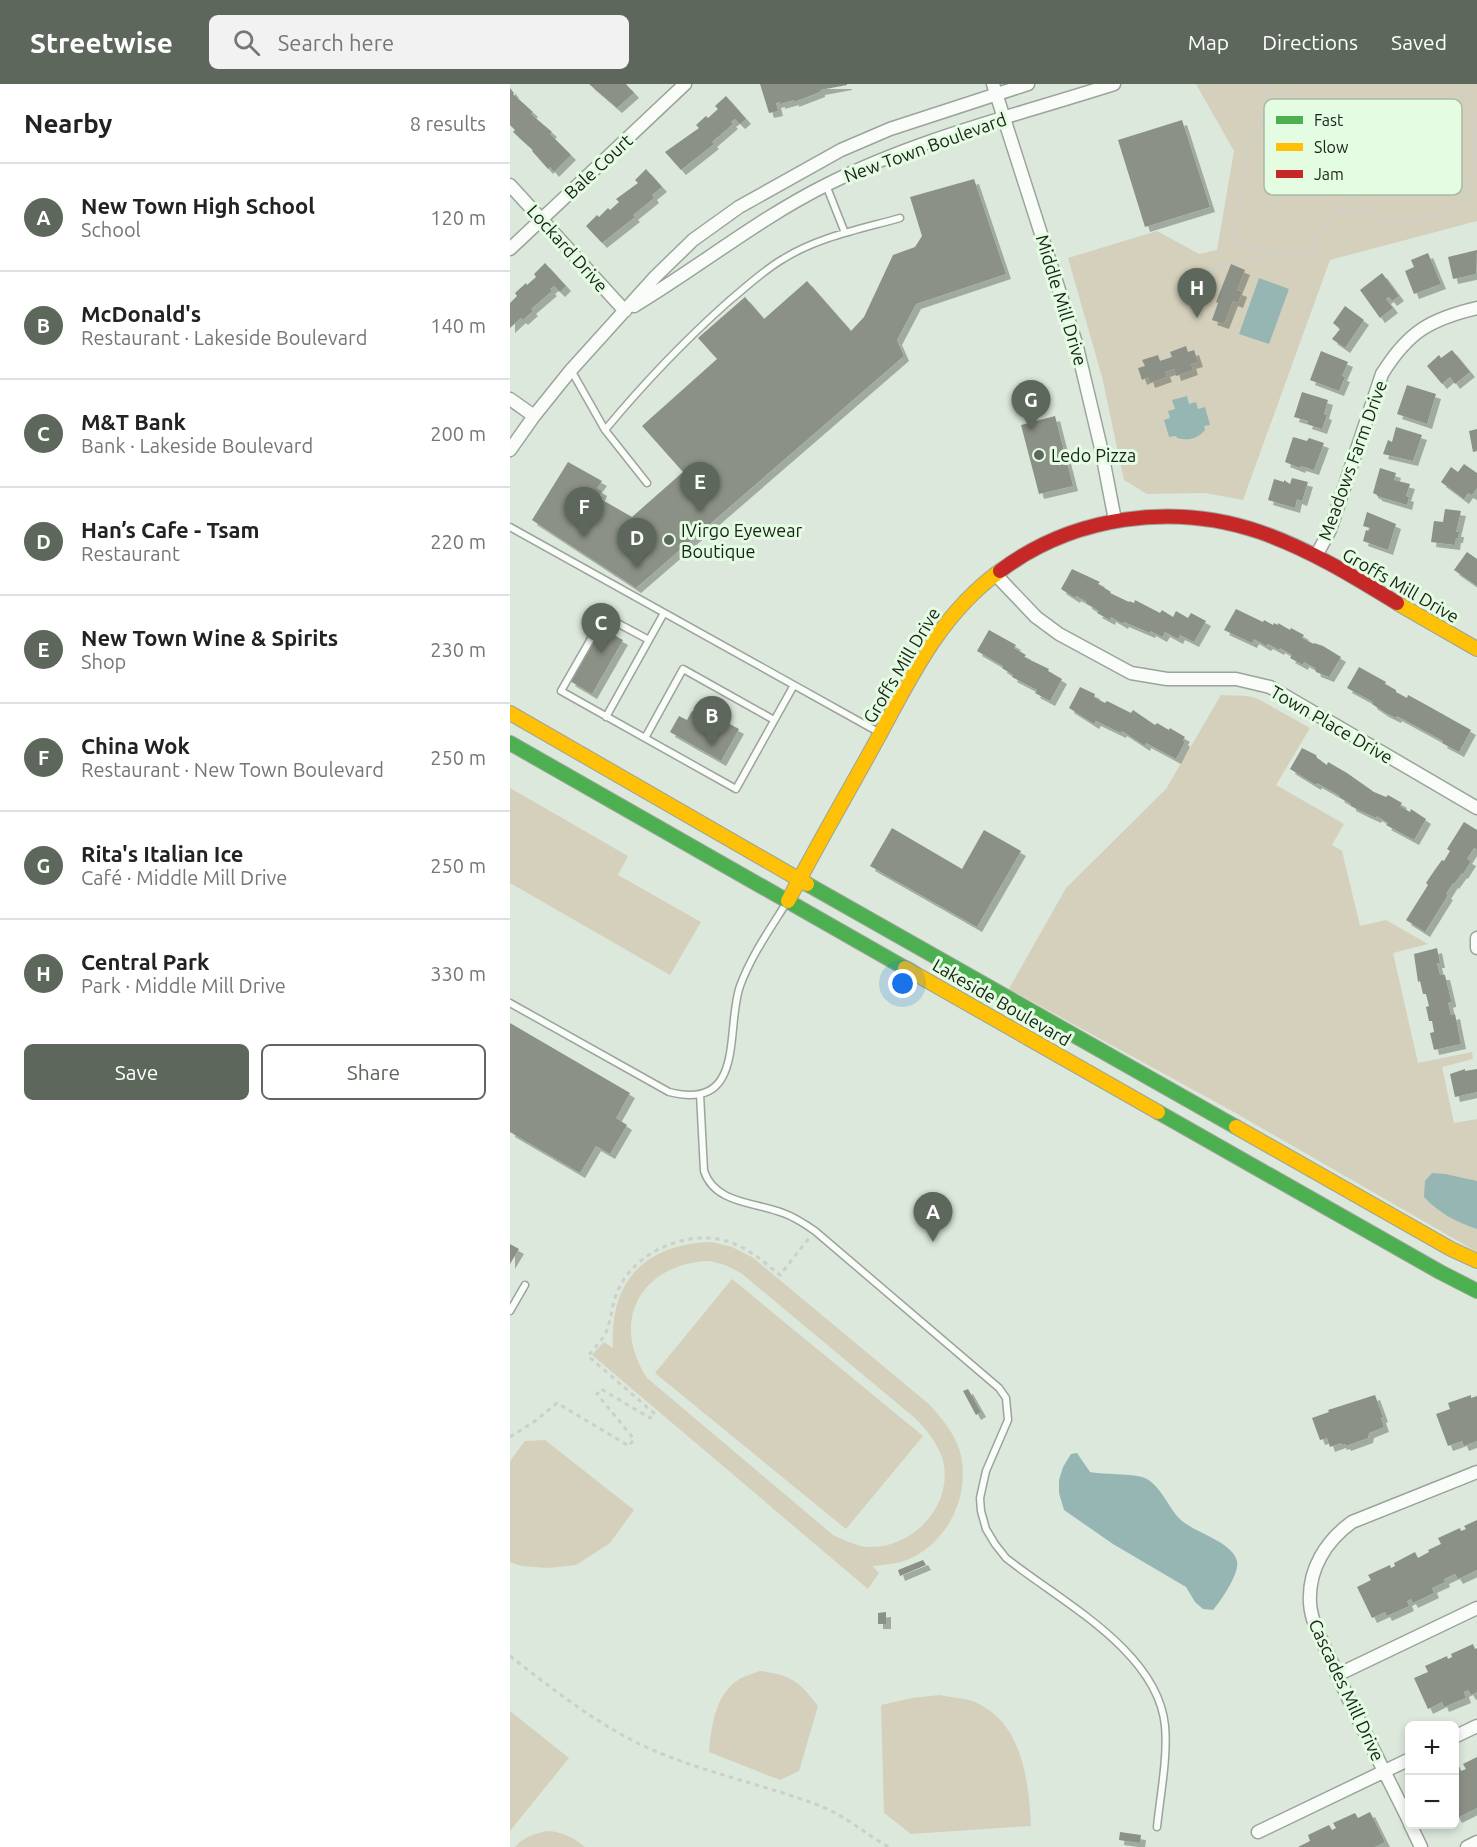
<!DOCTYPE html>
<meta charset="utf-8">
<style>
body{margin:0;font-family:Ubuntu,sans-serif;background:#f2f2f2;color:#222}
.controls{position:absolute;right:18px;bottom:18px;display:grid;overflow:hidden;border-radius:9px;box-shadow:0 3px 9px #0003}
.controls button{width:54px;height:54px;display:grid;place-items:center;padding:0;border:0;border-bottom:2px solid #e0e0e0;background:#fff;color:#222;font:30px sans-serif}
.you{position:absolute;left:393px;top:900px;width:21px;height:21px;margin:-15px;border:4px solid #fff;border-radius:50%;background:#1a73e8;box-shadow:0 0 0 9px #1a73e833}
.badge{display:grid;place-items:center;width:39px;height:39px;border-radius:50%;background:#5d675c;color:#fff;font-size:20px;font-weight:700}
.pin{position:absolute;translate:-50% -50px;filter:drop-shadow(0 2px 3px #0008)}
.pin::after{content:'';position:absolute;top:32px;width:21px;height:18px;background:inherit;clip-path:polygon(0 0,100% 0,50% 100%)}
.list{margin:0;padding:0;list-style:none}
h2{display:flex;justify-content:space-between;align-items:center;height:78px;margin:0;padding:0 24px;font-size:26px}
h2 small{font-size:20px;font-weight:400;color:#767676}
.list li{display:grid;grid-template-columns:39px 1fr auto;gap:18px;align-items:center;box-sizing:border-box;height:108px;padding:0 24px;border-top:2px solid #e0e0e0}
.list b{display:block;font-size:22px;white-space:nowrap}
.list p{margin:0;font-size:20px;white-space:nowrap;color:#767676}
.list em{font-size:20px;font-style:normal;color:#767676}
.actions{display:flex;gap:12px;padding:18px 24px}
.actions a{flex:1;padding:14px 0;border:2px solid #5d675c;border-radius:9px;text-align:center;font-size:21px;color:#5d675c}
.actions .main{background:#5d675c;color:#fff}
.icon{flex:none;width:33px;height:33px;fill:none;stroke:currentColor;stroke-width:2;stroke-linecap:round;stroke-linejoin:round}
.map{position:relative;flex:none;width:967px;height:1763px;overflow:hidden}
header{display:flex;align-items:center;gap:36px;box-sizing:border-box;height:84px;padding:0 30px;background:#5d675c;color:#fff}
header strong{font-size:28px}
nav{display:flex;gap:33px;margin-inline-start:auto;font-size:21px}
.search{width:420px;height:54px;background:#f2f2f2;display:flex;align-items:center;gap:15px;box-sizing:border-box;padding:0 21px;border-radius:9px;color:#767676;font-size:22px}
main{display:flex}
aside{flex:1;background:#fff}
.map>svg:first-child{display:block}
.green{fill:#d4d0bb;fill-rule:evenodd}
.water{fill:#96b6b4}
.building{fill:#8b9186;filter:url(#shadow)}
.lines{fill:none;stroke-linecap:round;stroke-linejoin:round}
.lane-casing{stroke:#9ba49a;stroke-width:9}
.street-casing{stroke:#9ba49a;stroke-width:15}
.fast-casing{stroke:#9ba49a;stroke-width:16}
.slow-casing{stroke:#9ba49a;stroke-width:16}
.jam-casing{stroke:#9ba49a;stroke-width:16}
.path{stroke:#cccfcb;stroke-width:3;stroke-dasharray:4.5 4.5;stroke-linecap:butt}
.lane{stroke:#fafcfa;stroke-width:6}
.street{stroke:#fafcfa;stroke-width:12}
.fast{stroke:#4caf50;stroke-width:14}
.slow{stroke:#ffc107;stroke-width:14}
.jam{stroke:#c62828;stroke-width:14}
.poi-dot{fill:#5d675c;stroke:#e4fce2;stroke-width:2}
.labels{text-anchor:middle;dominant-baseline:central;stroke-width:6;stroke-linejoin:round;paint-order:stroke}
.street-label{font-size:18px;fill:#192218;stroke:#e4fce2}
.poi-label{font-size:18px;fill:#192218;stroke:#e4fce2;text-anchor:start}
.key{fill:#e4fce2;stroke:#a7bba5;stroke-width:1.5}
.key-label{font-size:16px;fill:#192218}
</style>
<header>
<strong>Streetwise</strong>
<div class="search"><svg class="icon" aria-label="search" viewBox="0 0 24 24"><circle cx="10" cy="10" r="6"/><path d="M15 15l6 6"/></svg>Search here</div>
<nav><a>Map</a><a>Directions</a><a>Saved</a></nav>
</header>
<main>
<aside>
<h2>Nearby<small>8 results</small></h2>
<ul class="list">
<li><span class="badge">A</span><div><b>New Town High School</b><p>School</p></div><em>120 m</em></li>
<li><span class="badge">B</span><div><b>McDonald's</b><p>Restaurant · Lakeside Boulevard</p></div><em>140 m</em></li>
<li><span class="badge">C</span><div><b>M&amp;T Bank</b><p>Bank · Lakeside Boulevard</p></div><em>200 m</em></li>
<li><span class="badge">D</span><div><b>Han’s Cafe - Tsam</b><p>Restaurant</p></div><em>220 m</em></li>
<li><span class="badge">E</span><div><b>New Town Wine &amp; Spirits</b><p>Shop</p></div><em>230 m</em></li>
<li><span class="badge">F</span><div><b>China Wok</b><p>Restaurant · New Town Boulevard</p></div><em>250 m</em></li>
<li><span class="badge">G</span><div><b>Rita's Italian Ice</b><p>Café · Middle Mill Drive</p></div><em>250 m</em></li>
<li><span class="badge">H</span><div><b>Central Park</b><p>Park · Middle Mill Drive</p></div><em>330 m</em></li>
</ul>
<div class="actions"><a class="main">Save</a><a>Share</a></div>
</aside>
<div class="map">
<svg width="967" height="1763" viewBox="0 0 967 1763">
<defs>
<filter id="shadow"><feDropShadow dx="5" dy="5" stdDeviation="0" flood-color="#0004"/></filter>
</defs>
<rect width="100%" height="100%" fill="#dce8db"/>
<path class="green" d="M686,0H967V137L820,176L733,416L695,409L637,410L614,396L592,293L558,174L647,147L689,170L707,166L724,67Z
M711,611L738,612L748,615L800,644L766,701L834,740L822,761L832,767L850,842L876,836L918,860L883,869L908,979L962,968L963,975L932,983L944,1039L967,1035V1168L722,1027L499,905L556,804L656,705Z
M0,704L118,772L108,791L191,838L160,891L0,799Z
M202,1158L222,1163L242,1173L420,1321C433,1336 447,1352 451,1372C460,1414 436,1462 394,1477C384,1480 373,1481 362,1482L369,1489L358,1505L82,1271L94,1258L103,1264C99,1196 136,1160 202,1158ZM200,1177L215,1181L231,1189L406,1335C417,1346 426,1358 432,1373C446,1419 404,1465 358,1463C346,1462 334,1456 323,1451L137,1294C99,1236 132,1179 200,1177Z
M222,1195L413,1352L336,1445L145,1289Z
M35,1356L124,1426L100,1459L66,1481L38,1484L11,1482L0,1478V1377L15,1357Z
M250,1587C281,1591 289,1597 308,1622L289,1687L270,1696L199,1668C201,1644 205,1611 228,1596C234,1592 243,1590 250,1587Z
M430,1611C442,1614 457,1614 467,1619C513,1640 519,1699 521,1742L401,1750L374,1729L371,1621L402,1614Z
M0,1627L59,1674L0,1747Z
M38,1747C53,1748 64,1754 75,1763H5C14,1753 25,1749 38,1747Z"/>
<path class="water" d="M749,194L779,205L759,260L729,250Z
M677,312L679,320L686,318L688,325L695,323L700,341L694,342L695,346C687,355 679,357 667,354L666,352L659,353L654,336L660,334L658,327L665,325L662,316Z
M922,1089L935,1090L967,1097V1145C946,1138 929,1129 914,1113L915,1097Z
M567,1369L580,1388C597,1391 616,1389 632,1393C651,1399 658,1425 672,1437C688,1450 722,1458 727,1477C730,1489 711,1517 703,1526L693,1525L685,1518L676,1503L603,1460L554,1426L549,1409V1396L553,1383L561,1370Z"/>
<path class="building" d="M79,0H116L124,9L107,24Z
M250,0H337V1L310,6V8L284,18V16L270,20V18L266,19L268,27L259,29Z
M0,4L4,9L3,10L23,28L21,30L42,48L40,50L61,71L44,88L40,83L38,85L22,67L23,66L3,48L5,46L0,41Z
M216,12L236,35L230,40L225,35L221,38L223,40L202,58L204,60L171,86L155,68L189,44L186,41L196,32L198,34L208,25L205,22Z
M672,36L700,123L635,143L608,56Z
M136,85L152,103L142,111L144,114L123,131L125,133L92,159L76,142L87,131L89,133L98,124L100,126L109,118L106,115L128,99L125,96Z
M464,95L496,190L406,220L387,256L394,272L126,504L22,436L58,378L92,397L87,404L92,407L89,414L122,433L173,388L132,342L207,275L188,254L235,213L254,235L297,197L341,247L354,233L383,171L405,163L412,152L400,113Z
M967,166L966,190L943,195L938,173Z
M918,169L931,200L904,210L895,187L904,183L901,176Z
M35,179L56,202L50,208L44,202L40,205L42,207L21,225L23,227L13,236L11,234L0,244V219L7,212L5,209L16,199L17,201L26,193L24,190Z
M721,180L735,186L727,206L732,208L728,219L723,217L714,240L702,236L708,219L706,218Z
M872,189L889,212L882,217L879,213L876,215L883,224L870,234L850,206Z
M835,222L854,236L835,264L822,255L830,245L823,239Z
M676,262L678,268L684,266L688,278L681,280L683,286L666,292L664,285L655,288L657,293L640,299L638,293L632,296L628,284L635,282L632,276L648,271L650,277L662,273L660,268Z
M942,266L960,288L945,300L940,293L932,300L917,282L929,271L931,274Z
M811,267L838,278L832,292L835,293L829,307L800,296Z
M897,301L926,310L917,340L887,330Z
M792,308L818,316L814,330L817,331L812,345L797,340L798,337L784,333Z
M545,332L563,402L529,410L511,341Z
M886,343L912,351L903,377L873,370L878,356L882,358Z
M967,345V367L963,368L959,347Z
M783,353L797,357L799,354L814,359L804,386L791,382L790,384L775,378Z
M954,380L967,389V404L962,411L958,409L954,415L931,398L941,383L948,388Z
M870,384L886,389L884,396L900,400L896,412L899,413L897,421L867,412V411L863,409Z
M782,394L798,398L792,417L787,415L785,424L758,416L764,395L774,398V396L780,400Z
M935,425L951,427L946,448H949L948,454H946L945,461L921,458L924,437L933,438Z
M857,428L886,440L878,466L853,457L856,446L859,447L860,444L853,442Z
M957,468L967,475V502L944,486Z
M562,485L590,498L588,500L601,508L600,509L619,518V517L624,519L625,516L650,529L652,526L663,533L666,527L678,534L681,529L696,537L684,558L670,551L668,555L655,548L652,553L641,547L640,549L614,538L613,540L601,533L600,536L587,529L589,527L577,520V518L566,512L565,514L551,505Z
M726,525L753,538L754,536L763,541L764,539L768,541V539L780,546L781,544L794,551L792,554L804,560V559L813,562L831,573L819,593L806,588L805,584L794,578L793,581L780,574L782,571L770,564L769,566L758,560L756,562L744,555L742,559L714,546Z
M92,544L113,556L82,610L60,597Z
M479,546L506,561L504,564L516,571L514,573L539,585L538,587L552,595L540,617L525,609L527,606L502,593L503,591L492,584L493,582L467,567Z
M849,583L876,598L875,600L886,606V608L897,614L898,611L911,618L961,646L949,668L932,659L933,657L887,632L886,634L874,628L862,620L863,618L837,604Z
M570,603L585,610L584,613L595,619L597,617L621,629L623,626L645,641L647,639L659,646L660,644L675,653L673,656L675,658L666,675L636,659L635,662L612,647L611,649L586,637L584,640L559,624Z
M182,627L196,634L199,629L229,645L211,677L160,648L169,632L177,636Z
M792,664L806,671L807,674L817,681L818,678L837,689L864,708L876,713L878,711L892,719L890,722L900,728L901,725L916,735L904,756L876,741L878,739L867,732L866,734L853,728L841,722V720L829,713L830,712L807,699L806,701L780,685Z
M954,738L967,746V765L964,764L957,775L961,777L953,790L952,789L944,800L943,799L936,810L938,811L915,848L896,836L918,801L916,799L924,787L932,776L934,777L940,767L937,765Z
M382,744L452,785L474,746L511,767L467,843L360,782Z
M927,864L930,879H927L930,891H935L941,916V918L938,919L941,931L945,930L951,960L924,966L920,949L924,948L922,937H919L916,923L919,922L916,910H913L910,897L908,898L904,870Z
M0,939L120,1009L106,1034L117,1041L100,1070L86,1062L70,1089L0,1048Z
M955,985V987L967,985V1008L945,1013L940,990Z
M0,1160L9,1165L0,1180Z
M458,1305L471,1328L466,1331L453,1307Z
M865,1311L873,1333L871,1334L874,1343L859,1349L858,1354L836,1362L835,1360L832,1361L831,1359L820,1363L817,1354L810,1356L802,1334L819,1328L818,1326Z
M961,1311V1314L967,1312V1357L954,1362L952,1357L938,1362L926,1330L940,1325L938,1319Z
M967,1436V1486L948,1495L945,1490L934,1495L935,1498L922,1504L924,1509L903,1519L901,1515L897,1517L899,1522L877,1532L875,1528L862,1534L847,1503L861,1496L858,1491L880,1481L881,1484L885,1482L884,1479L905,1468L908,1474L919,1468L918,1466L931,1460L928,1454L950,1444L951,1447L956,1445L954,1442Z
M413,1476L416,1481L390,1492L388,1486Z
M376,1528V1540H368V1529Z
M963,1560L965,1565L967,1564V1608L961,1611L958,1606L954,1608L956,1614L934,1623L932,1618L918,1625L904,1594L918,1588L915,1582L937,1572L938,1575L942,1573L941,1570Z
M967,1673V1724L947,1734L944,1728V1684L949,1682L951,1687L956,1685L953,1680Z
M860,1728L875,1758L865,1763H788L800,1757L798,1751L819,1741L822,1746L826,1744L823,1739L845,1729L848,1734Z
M610,1748L631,1751L630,1759L609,1756Z"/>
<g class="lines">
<g class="lane-casing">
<path id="lane" d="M316,101L335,149
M61,286L95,346L137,399
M95,346C134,299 174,257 219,217C236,203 254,186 273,175C308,153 351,145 390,134
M0,443L370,649
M139,556L94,532L51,607L226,705L284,601
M96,633L154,529
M135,654L173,585L264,636
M0,919L159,1008C237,1028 215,944 230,902C241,872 260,845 277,818
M190,1010L194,1087C205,1120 245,1118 273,1129C285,1133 295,1140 305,1147L489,1304L496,1314L498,1336L476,1387L470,1414L471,1427L476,1445L485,1460L496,1474C550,1517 648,1567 655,1642C658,1672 650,1713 647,1743
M0,1227L15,1201"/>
</g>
<g class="street-casing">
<path id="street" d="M483,0L566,259L591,364L605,436
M0,101L115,227
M0,165L175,0
M124,222C189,183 248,135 316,101C407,55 507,31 604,0
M0,315L24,332
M0,366L24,332L61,286L145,193L183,156L229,123L331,66L380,45L518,0
M806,472L820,446L872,290C898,248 920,235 967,224
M485,490L526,533L549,550L621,589L657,595H726L760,603L967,724
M967,854V864
M827,1591L967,1524
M944,1653L967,1642
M900,1739C873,1684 844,1630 820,1574C812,1557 801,1538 800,1519C798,1485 816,1457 842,1438L967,1388
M900,1740L911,1763
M748,1748L900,1675
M957,1763L967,1758"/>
</g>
<g class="fast-casing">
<path id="fast" d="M0,659L395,884
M297,800L726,1043
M648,1028L930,1188L967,1207"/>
</g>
<g class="slow-casing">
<path id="slow" d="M887,519L967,565
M0,629L297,800
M278,817C307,761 339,707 369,652C402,590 432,529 490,487
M395,884L648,1028
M726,1043L941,1165L967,1177"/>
</g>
<g class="jam-casing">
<path id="jam" d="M490,487C563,432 663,418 750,448C799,465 843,492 887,519"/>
</g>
<path class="path" d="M755,0L758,17L768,27L784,29L792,27
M768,27L753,37L744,48L738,60L736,80L723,152L727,159L770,169
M837,110C862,137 877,144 914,133C927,129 942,126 952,117C967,96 967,54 962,29C958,18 952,9 947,0
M829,127H853
M682,192L702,187L709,182L742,174L772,169L791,172L800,169C805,162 808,153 813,145C821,134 832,125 836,111C841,93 818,55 806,41C795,27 782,18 778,0
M0,1353L25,1337L47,1319L119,1362L124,1355L87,1310L91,1305L140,1334L145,1330L78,1272C84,1264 94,1255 97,1246C102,1232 102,1217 110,1202C130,1164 184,1143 225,1160C242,1167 256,1180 270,1191L300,1153
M0,1572C43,1605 86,1640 136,1663C191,1688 252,1700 308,1721C337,1732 353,1749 379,1763"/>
<use href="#lane" class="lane"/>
<use href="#street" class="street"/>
<use href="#fast" class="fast"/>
<use href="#slow" class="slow"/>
<use href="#jam" class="jam"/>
</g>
<g class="poi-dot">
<circle cx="529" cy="371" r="6"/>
<circle cx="159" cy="456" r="6"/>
</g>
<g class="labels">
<g class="street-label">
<text transform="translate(415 63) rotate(-20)">New Town Boulevard</text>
<text transform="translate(88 82) rotate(-43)">Bale Court</text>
<text transform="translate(58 164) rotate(48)">Lockard Drive</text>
<text transform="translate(552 216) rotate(73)">Middle Mill Drive</text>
<text transform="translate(842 376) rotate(-70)">Meadows Farm Drive</text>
<text transform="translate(891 501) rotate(30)">Groffs Mill Drive</text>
<text transform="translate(391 581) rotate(-59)">Groffs Mill Drive</text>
<text transform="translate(822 640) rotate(30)">Town Place Drive</text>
<text transform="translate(492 918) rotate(30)">Lakeside Boulevard</text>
<text transform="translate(837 1606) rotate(65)">Cascades Mill Drive</text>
</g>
<g class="poi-label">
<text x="541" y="371">Ledo Pizza</text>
<text x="171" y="446">IVirgo Eyewear<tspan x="171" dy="21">Boutique</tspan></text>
</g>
</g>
<rect x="754" y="15" width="198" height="96" rx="9" class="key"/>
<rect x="766" y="32" width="27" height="8" fill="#4caf50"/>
<rect x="766" y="59" width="27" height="8" fill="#ffc107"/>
<rect x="766" y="86" width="27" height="8" fill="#c62828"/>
<g class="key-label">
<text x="804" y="42">Fast</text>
<text x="804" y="69">Slow</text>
<text x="804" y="96">Jam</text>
</g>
</svg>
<div class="controls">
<button>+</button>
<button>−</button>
</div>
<div class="you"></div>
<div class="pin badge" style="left:423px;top:1158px">A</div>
<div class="pin badge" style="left:202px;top:662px">B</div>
<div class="pin badge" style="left:91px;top:569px">C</div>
<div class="pin badge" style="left:127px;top:484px">D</div>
<div class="pin badge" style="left:190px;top:428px">E</div>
<div class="pin badge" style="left:74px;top:453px">F</div>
<div class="pin badge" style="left:521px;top:346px">G</div>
<div class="pin badge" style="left:687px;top:234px">H</div>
</div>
</main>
